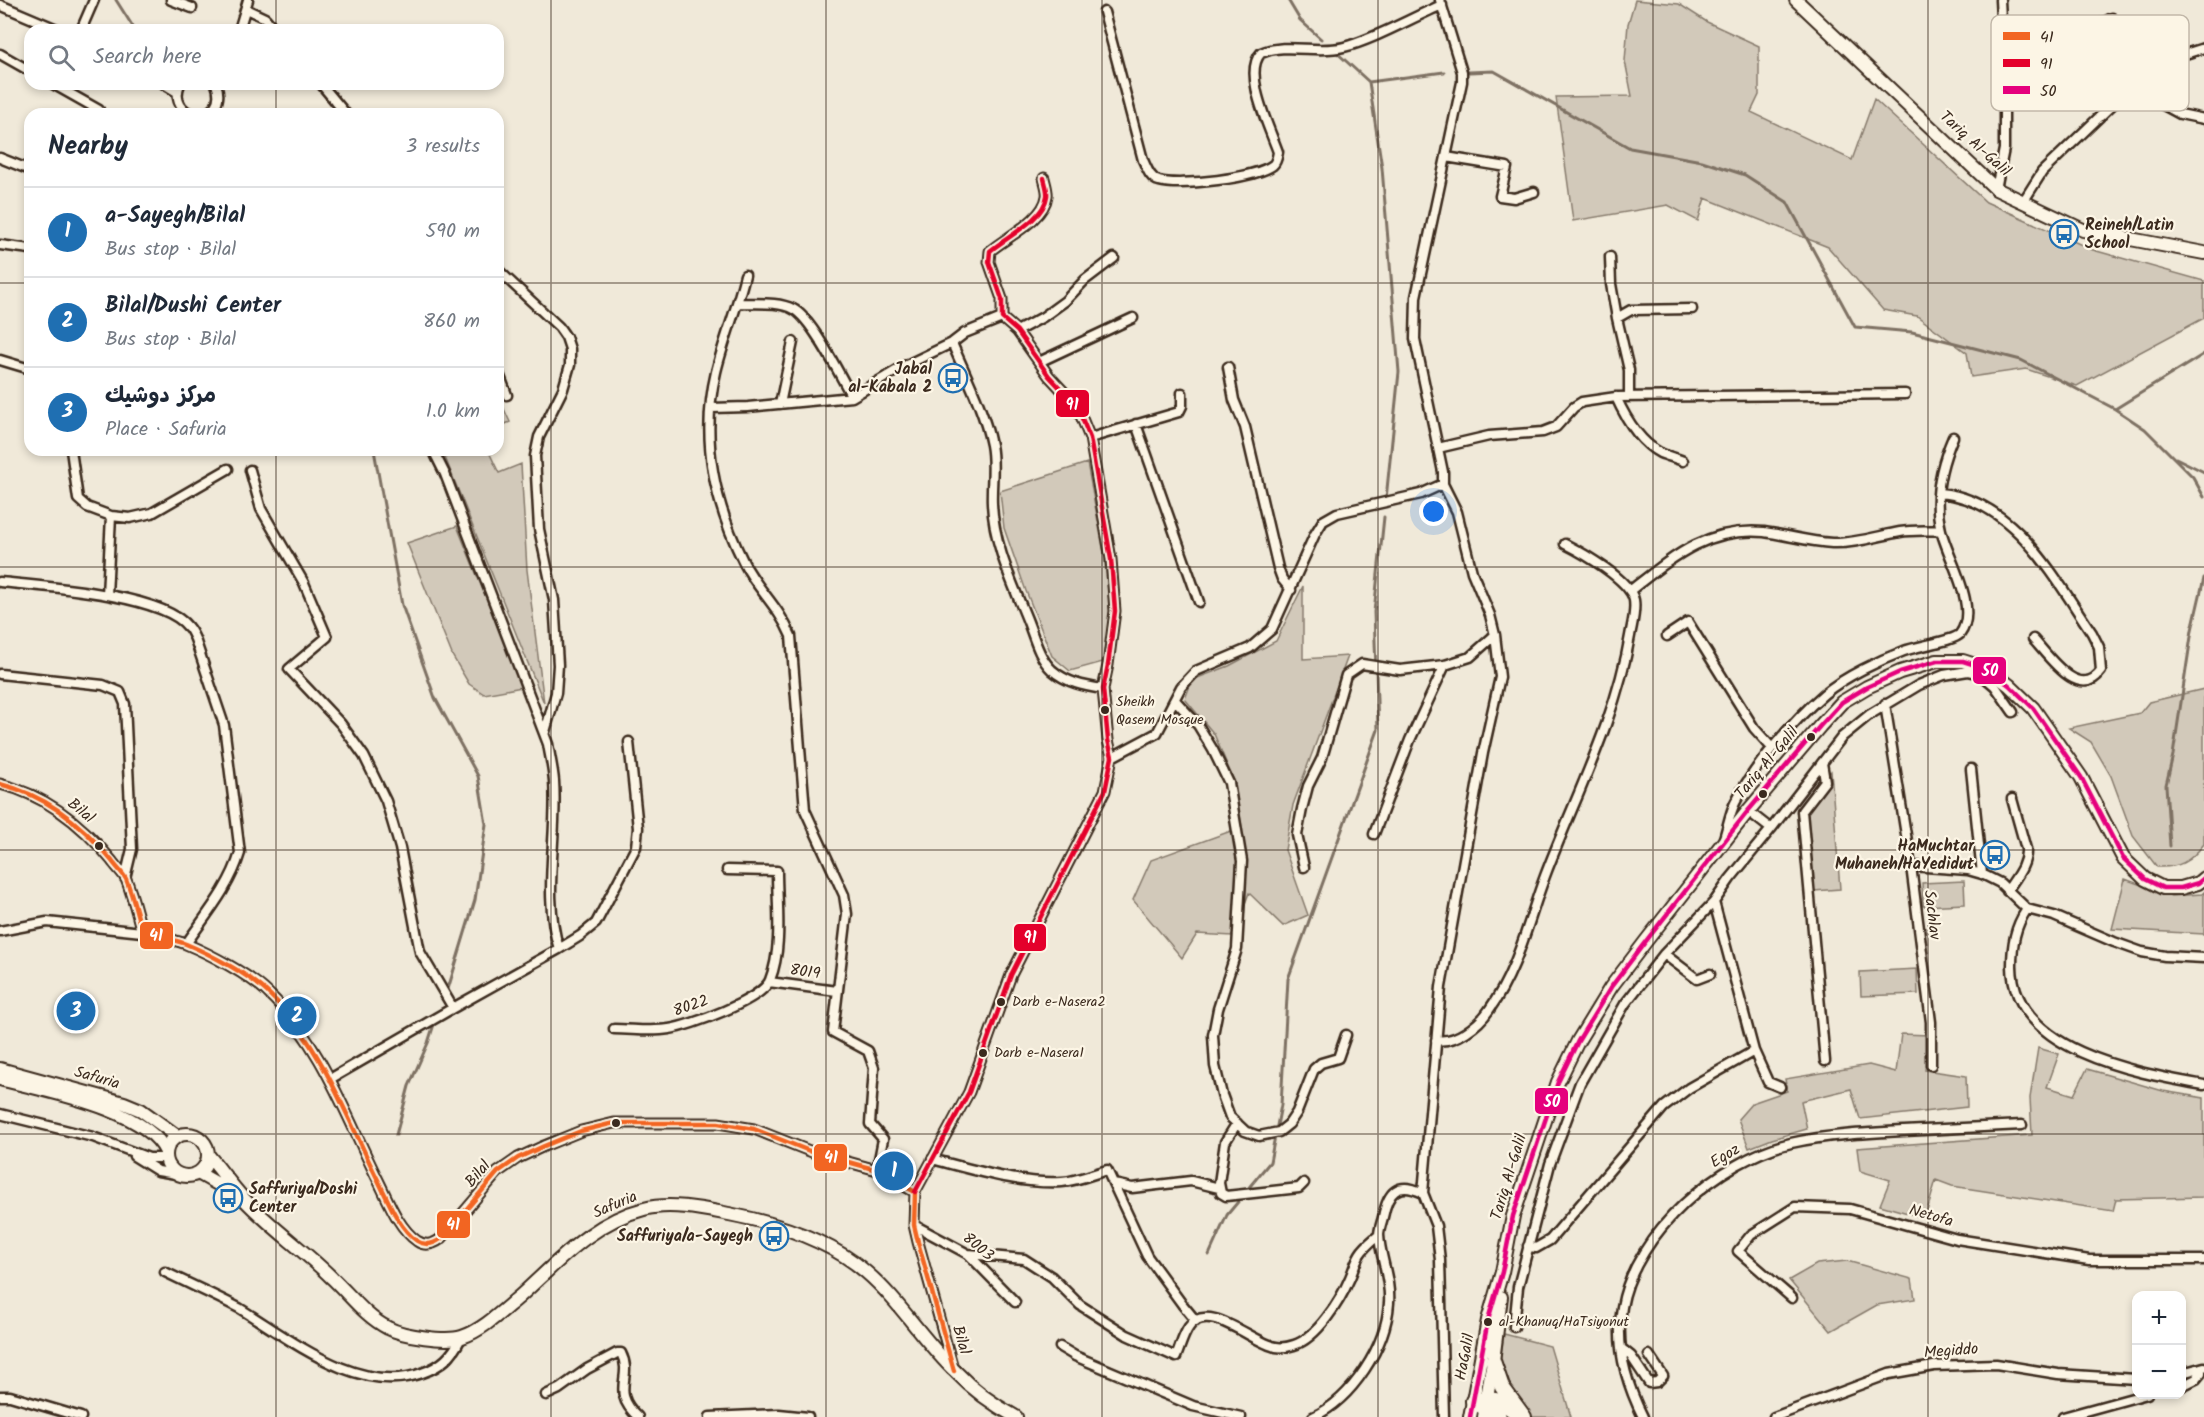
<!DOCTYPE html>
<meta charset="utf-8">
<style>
body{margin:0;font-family:Kalam,"Playpen Sans Arabic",sans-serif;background:#f6f6f7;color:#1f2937}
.controls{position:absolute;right:18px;bottom:18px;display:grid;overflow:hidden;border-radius:12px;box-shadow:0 3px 9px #0003}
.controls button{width:54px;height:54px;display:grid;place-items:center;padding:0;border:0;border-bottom:2px solid #e0e1e3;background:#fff;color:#1f2937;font:30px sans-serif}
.you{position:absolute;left:1434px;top:512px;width:21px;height:21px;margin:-15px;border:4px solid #fff;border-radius:50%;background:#1a73e8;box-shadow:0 0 0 9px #1a73e833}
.badge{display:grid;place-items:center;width:39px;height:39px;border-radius:50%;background:#1f6fb2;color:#fff;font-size:20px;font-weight:700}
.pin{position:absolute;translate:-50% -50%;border:3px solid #fff;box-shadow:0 2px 6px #0006}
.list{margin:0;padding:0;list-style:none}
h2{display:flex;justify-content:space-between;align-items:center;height:78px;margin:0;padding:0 24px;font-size:26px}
h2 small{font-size:20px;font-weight:400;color:#747a83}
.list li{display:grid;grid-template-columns:39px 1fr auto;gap:18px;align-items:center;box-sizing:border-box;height:90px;padding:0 24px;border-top:2px solid #e0e1e3}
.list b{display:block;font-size:22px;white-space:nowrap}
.list p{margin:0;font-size:20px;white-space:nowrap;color:#747a83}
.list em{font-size:20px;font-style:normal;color:#747a83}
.icon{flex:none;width:33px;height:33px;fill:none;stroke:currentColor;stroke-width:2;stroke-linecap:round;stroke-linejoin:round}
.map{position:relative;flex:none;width:2204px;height:1417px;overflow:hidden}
.search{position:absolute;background:#fff;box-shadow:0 3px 9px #0003;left:24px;top:24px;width:480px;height:66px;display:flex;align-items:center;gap:15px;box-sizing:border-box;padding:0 21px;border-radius:18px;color:#747a83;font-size:22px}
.panel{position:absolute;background:#fff;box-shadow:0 3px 9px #0003;left:24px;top:108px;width:480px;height:348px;border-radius:18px}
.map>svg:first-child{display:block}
.green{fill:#d2c9ba;stroke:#867a6c;stroke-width:1.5}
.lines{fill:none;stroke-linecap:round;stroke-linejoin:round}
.stream{stroke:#7e7163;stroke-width:3}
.minor-casing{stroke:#3b2a1e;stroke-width:13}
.primary-casing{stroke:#3b2a1e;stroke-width:16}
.trunk-casing{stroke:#3b2a1e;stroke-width:18}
.minor{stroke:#fcf5e5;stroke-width:8}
.primary{stroke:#fcf5e5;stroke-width:12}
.trunk{stroke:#fcf5e5;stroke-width:14}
.bus-1-casing{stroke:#fcf5e5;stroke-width:9}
.bus-2-casing{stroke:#fcf5e5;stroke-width:9}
.bus-3-casing{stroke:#fcf5e5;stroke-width:9}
.bus-1{stroke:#f26522;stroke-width:4.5}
.bus-2{stroke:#e4002b;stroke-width:4.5}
.bus-3{stroke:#e5007d;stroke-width:4.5}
.grid{fill:none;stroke:#3b2a1e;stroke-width:1.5;stroke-opacity:0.55}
.bus-dot{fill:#3b2a1e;stroke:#fcf5e5;stroke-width:2}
.labels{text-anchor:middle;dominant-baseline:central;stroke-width:4.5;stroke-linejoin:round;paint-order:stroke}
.bus-label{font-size:14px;fill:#3b2a1e;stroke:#fcf5e5;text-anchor:start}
.street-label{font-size:16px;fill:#3b2a1e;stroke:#fcf5e5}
.poi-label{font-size:16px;font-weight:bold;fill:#3b2a1e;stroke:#fcf5e5;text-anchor:end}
.key{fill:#fcf5e5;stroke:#c2b8a9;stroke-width:1.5}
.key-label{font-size:16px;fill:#3b2a1e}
.line-badge{stroke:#fcf5e5;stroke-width:2}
.badge-label{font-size:16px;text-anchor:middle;font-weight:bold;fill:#fff}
</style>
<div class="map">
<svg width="2204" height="1417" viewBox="0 0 2204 1417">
<rect width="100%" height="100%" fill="#f0e9d9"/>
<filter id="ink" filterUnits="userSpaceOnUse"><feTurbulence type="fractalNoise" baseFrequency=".0167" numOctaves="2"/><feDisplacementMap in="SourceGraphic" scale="12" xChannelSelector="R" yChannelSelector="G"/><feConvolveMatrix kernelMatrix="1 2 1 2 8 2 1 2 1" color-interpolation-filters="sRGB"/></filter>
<g filter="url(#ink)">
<path class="green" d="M1635,0L1679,4L1707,22L1759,46V95L1751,112L1852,160L1874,99L1986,202L2093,250L2204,281V318L2077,386L2026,369L1971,377L1967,353L1917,316L1883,310L1828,247L1705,198L1698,221L1668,205L1573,221L1556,97L1632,96L1625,61L1628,24Z
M498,396L510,422L498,427Z
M442,450H488L499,473L521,464L527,570L544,703Z
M1087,463L1104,553L1110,611L1103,662L1070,671L1052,656L1026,591L1004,528L1000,491Z
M457,526L522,687L484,694L469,684L453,657L407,543Z
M1303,586V659L1348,656L1293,805L1285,850L1308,915L1283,926L1249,893L1233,936L1197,934L1182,958L1133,900L1151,860L1242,827L1234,781L1214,734L1185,699L1192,680L1229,666L1276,641Z
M2204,689V844C2190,862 2179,868 2157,867L2133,836L2111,776L2091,742L2069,728L2140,713L2149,702Z
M1831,771L1840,889L1814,891L1804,802Z
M2125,879L2171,896L2202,894L2204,892V934L2112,929Z
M1964,881L1965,904L1923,906L1922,883Z
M1917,969L1918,994L1861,996L1860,972Z
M1901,1034L1929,1035L1925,1070L1966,1076L1967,1107L1860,1119L1851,1089L1801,1101L1807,1129L1772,1139L1749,1148L1738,1119L1752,1103L1787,1091L1785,1079L1869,1065L1896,1072Z
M2038,1048L2059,1054L2047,1087L2074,1095L2087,1069L2163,1091L2204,1098V1197L2116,1199L2113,1211L1952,1186L1936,1180L1925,1218L1880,1205L1890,1180L1860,1171L1857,1148L2032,1135L2030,1098Z
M1847,1261L1912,1279L1915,1299L1877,1305L1831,1331L1789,1280L1817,1264Z
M1504,1334L1550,1346L1571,1417H1521L1499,1371Z"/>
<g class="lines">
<path class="stream" d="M116,0L135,30
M1288,0L1300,20L1321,39
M1335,51L1369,82L1382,168L1399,372L1386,499
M1469,72L1494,71L1630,148L1702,161L1745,175L1787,202L1855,327L1912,332L2021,360L2115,409L2145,429L2193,477L2204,497
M1369,82L1444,72
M2115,409L2204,354
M374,450L402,605L435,698L478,776L486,824L475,900L448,989
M2176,458L2204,472
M2170,846L2166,785L2173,755L2192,630L2204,578
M396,1135L409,1086L428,1043L435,1021
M1246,1191L1270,1162L1281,1105L1288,979L1378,730L1374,612L1384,517
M1209,1255L1227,1215L1242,1197"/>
<g class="minor-casing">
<path id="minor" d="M171,0L192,8
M0,5L59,30
M246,9L265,18L275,30
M1104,12L1143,160C1147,168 1150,179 1159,181C1180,187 1256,178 1273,165C1277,161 1277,157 1278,152C1270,129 1242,73 1261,53C1286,42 1317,54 1344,47C1373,40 1413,17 1442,5
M81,30L94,0
M239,30L248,0
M0,54L30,71
M2171,72L2182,55L2204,48
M2004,75L2112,18
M53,84L99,110
M164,84L177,92
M180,84C175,96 178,108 191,114
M321,84L346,114
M205,114C218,108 221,97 216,84
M1446,157L1507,167L1500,196L1514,198L1534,192
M0,158L30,170
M1996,189L2004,149V75L2000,0
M2023,202L2042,172L2114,103L2131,92H2139L2180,114L2204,119
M0,245L30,249
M1610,257L1611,284L1617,318L1629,370V397
M498,270L559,327L566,337L570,349V365L563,389L539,437L535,456L539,529L554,600L558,665L556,693L545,732
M745,275C737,308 724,339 716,372C700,439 714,503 744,563C757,589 779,607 791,636L805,810L844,895L847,914L833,1032L868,1051L874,1068L870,1124L883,1139L877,1170
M1617,318L1631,310L1692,309
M1017,331L1043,317L1065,301L1085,280L1114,258
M952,343C966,376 984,410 991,445C995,465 991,484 992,504C994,546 1013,584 1028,622C1034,637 1039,658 1052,670C1067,683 1084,686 1103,689
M0,360L30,369
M1039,362L1133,318
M1228,367L1234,400L1245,427L1278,568L1282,579L1291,590
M498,371L507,395
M852,397L904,366L952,343L965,333L1002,318
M1616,397C1625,417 1640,442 1660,453C1667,456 1676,458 1683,461
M780,404L793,342
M711,408L748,407L852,397C841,377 811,317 793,309C778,301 755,304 738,303
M1136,424L1199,602
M1090,438L1179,412L1182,406V393
M1438,448L1489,436L1543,432L1556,427L1574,407L1582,402L1616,397L1905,394
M71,450L78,499L87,507L111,516L107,595
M433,450L445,474L548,744C550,756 553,769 554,781C558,837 542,895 559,949
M250,470L261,509L304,583L327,637L289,669L341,724L364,756L386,801L400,848L420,952L453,1008
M1939,493C2014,499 2054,577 2092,633L2099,647L2101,671C2079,702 2048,655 2033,639
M111,516L130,518L152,513L228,469
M0,582C41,586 163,594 188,627C191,630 193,635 195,639L224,725L240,853C230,887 206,915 186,944
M1631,590C1673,557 1707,527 1764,532C1787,535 1809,542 1832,543C1854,544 1878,536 1900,532C1913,530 1927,531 1941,530
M1667,636L1688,622L1754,728L1772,748
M0,674L103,685L120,692L125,704L132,849L125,878
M1175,700L1198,725L1213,750L1229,783L1242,861L1237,949L1218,1009L1213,1035L1215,1066L1222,1095L1230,1117L1245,1131L1259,1136L1279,1132L1289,1124L1297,1112L1314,1069L1321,1063L1338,1058L1346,1035
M1885,704L1911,866
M1112,757L1157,733L1181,687L1196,671L1250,648L1272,629L1315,534L1323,521L1337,513L1421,494L1443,484
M1822,763L1825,781L1802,811L1825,1061
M1971,769L1982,874
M0,784C45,795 83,825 112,861C116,867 123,873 126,879C133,896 137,915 142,932C157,936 172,939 186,944C210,954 250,975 268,993C320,1042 345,1113 376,1176C387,1197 397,1227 417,1241C426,1247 434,1244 442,1238L498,1172L518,1158L544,1146L581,1131L614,1123H718L754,1129L812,1152L877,1170L915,1192L914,1225L918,1242L953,1368
M1748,811L1771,829L1842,737L1869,715L1919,685L1944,675L1968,671L1981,674L1995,686L2013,712
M1374,834L1410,740L1445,665
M1724,838C1728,826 1730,813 1735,803C1752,768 1795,719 1824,694C1844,677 1880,660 1904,651C1916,646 1954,641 1960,634C1980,608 1947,557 1941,530C1933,499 1941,465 1953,437
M1304,867L1297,835L1302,809L1308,786L1322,758L1346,675L1362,664L1400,670L1445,665L1470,657L1495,635
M2007,891C2016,877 2027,865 2026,849L2012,799
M1714,902L1754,1051L1768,1082L1780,1087
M2027,909C2015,927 2012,944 2012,966C2013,1052 2138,1073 2204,1085
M0,931L47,922L142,932
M1664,954L1697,979L1710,974
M769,982L837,991
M614,1029C632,1029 651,1032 669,1029C690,1026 762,1000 770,980C783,947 777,906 777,871L727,870
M1436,1040C1455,1044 1479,1025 1489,1010C1518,970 1528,921 1545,876C1575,797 1616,719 1630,636C1632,624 1636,612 1634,600C1630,580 1583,553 1565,544
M1931,1065V1022L1911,866L1968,870L1982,874L2000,883L2027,909L2054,916L2114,942L2142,952L2165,956L2204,958
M330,1079L453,1008L559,949L580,936L596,923L636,847L638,828L629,742
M0,1114L93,1137L149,1158H166
M1237,1123L1225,1142L1219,1183L1221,1193L1226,1196L1299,1188L1304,1183
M134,1156L158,1171L176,1174
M932,1159C971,1169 1022,1185 1062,1182C1077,1181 1093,1174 1107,1170L1147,1256L1182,1304L1196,1321
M1114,1184L1132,1188L1191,1181L1219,1188
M915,1192L969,1092L1011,975L1105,791L1112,757L1108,740L1103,689L1108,665L1115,611L1111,559L1090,438L1081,416L1063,391L1049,376L1017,331L1002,318V299L989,262L990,251C1006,237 1044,220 1047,196C1048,191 1045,183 1044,178
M1423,1193L1441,987L1483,753L1500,677L1495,635L1490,615L1472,572L1457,512L1443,484V472L1415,339L1416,297L1462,82V72L1440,0
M914,1225L968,1254L1015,1302
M1528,1246L1536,1248L1550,1240L1664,1107L1689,1088L1754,1051
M968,1254L1024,1259L1052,1277L1080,1305L1127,1335L1176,1357C1180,1348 1183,1335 1189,1327C1207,1299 1253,1343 1276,1347C1282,1348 1288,1347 1294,1345C1317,1338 1340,1301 1349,1280C1353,1272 1355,1262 1360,1254C1365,1246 1372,1241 1379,1235
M165,1272C189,1284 215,1295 239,1308C290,1339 359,1396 422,1373C442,1366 452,1356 461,1338
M1792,1298L1738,1251L1751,1235L1795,1207L1850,1209L1957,1239L2089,1260H2204
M1514,1327L1518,1287L1550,1164L1580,1083L1625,1004L1664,954L1714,902L1730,879L1771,829
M1060,1347L1075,1356L1193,1406L1241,1417
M1621,1348L1631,1356L1649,1383L1657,1382L1663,1376L1649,1355
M2182,1373L2204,1367
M2182,1386L2196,1379L2201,1373V1368
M546,1395L559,1389L587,1369L617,1353H621C634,1378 609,1390 638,1417
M0,1396H10L81,1417
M710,1417L779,1414L808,1417
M1313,1417C1352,1399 1386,1347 1389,1303C1391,1280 1380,1257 1379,1235C1379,1229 1382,1222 1383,1217C1388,1191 1398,1181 1423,1193L1436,1226L1440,1260L1444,1417
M1643,1417C1626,1383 1615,1345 1622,1307C1635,1233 1719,1160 1791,1143C1827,1135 1866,1133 1904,1131C1943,1129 1983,1127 2022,1125
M1774,1417L1889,1374L1934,1366L1996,1364L2058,1374L2136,1379
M2063,1417L2147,1394"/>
</g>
<g class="primary-casing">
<path id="primary" d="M1796,0L1996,189L2083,230L2204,253
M0,1069L124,1103L141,1110L177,1136
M0,1079C44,1091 146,1108 166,1152
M166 1155a21 21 0 1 1 42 0a21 21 0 1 1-42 0Z
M208,1155C220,1169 231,1185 243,1198C270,1227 304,1250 332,1278C350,1295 366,1317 388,1328C403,1336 446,1342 462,1337C483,1330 502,1311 519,1297C557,1263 592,1222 644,1209C670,1202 703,1209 729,1214C775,1223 829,1240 866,1272C900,1301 923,1341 956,1372C973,1390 994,1405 1016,1417
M198,1173L237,1195
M1470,1417L1488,1320L1502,1272L1513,1216L1558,1082L1578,1041L1611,987L1646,941L1748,811L1820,726L1842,702L1867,687L1900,672L1937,661H1963L1988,669L2009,685L2033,708L2081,777L2123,858L2145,879L2163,888H2181L2198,883L2204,878
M1484,1417L1493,1361L1501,1297"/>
</g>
<g class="trunk-casing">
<path id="trunk" d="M1493,1361L1502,1387L1524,1417
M1473,1401C1492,1397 1500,1399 1515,1412
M1473,1401L1499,1417"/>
</g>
<use href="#minor" class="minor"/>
<use href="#primary" class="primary"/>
<use href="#trunk" class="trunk"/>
<g class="bus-1-casing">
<path id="bus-1" d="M0,784C45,795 83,825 112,861C116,867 123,873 126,879C133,896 137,915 142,932C157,936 172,939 186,944C210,954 250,975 268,993C320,1042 345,1113 376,1176C387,1197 397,1227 417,1241C426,1247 434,1244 442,1238L498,1172L518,1158L544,1146L581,1131L614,1123H718L754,1129L812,1152L877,1170L915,1192L914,1225L918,1242L954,1371"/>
</g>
<g class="bus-2-casing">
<path id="bus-2" d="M915,1192L969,1092L1011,975L1105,791L1112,757L1108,740L1103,689L1108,665L1115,611L1111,559L1090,438L1081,416L1063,391L1049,376L1017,331L1002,318V299L989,262L990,251C1006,237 1044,220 1047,196C1048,191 1045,183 1044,178"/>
</g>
<g class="bus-3-casing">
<path id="bus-3" d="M1470,1417L1488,1320L1502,1272L1513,1216L1558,1082L1578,1041L1611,987L1646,941L1748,811L1820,726L1842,702L1867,687L1900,672L1937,661H1963L1988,669L2009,685L2033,708L2081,777L2123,858L2145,879L2163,888H2181L2198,883L2204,878"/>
</g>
<use href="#bus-1" class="bus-1"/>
<use href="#bus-2" class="bus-2"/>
<use href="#bus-3" class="bus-3"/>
</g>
</g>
<path class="grid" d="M276,0V30M551,0V1417M826,0V1417M1102,0V1417M1378,0V1417M1653,0V1417M1928,0V1417M276,84V114M0,283H30M498,283H2204M276,450V1417M0,567H2204M0,850H2204M0,1134H2204"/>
<defs>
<g id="bus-ring" transform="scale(1.5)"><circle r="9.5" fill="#fcf5e5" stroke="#1f6fb2" stroke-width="1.5"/><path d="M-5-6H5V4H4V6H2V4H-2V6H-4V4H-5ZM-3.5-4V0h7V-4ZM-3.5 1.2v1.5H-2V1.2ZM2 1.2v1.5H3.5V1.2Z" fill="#1f6fb2"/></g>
</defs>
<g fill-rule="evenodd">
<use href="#bus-ring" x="2064" y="234"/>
<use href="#bus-ring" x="953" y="378"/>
<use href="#bus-ring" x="1995" y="855"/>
<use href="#bus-ring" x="228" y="1198"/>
<use href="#bus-ring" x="774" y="1236"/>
</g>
<g class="bus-dot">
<circle cx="1105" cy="710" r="5"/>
<circle cx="1811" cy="737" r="5"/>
<circle cx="1763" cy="794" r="5"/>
<circle cx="99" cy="846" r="5"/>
<circle cx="1001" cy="1002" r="5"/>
<circle cx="983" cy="1053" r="5"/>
<circle cx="616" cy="1123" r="5"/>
<circle cx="1488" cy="1322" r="5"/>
</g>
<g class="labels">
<g class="bus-label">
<text x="1116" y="702">Sheikh<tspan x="1116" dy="18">Qasem Mosque</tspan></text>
<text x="1012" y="1002">Darb e-Nasera2</text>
<text x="994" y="1053">Darb e-Nasera1</text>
<text x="1499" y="1322">al-Khanuq/HaTsiyonut</text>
</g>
<g class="street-label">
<text transform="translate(1975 144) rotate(42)">Tariq Al-Galil</text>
<text transform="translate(1767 763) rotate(-50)">Tariq Al-Galil</text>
<text transform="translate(81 811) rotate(40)">Bilal</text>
<text transform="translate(1932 915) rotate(83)">Sachlav</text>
<text transform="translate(805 972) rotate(8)">8019</text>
<text transform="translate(691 1006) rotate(-19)">8022</text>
<text transform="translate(97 1078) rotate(16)">Safuria</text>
<text transform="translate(1725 1156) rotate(-31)">Egoz</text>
<text transform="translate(478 1174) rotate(-49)">Bilal</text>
<text transform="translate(1509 1177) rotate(-73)">Tariq Al-Galil</text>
<text transform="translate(615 1205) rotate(-23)">Safuria</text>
<text transform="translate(1931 1216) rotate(16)">Netofa</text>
<text transform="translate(978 1247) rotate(39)">8003</text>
<text transform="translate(961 1340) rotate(74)">Bilal</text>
<text transform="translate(1951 1351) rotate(-4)">Megiddo</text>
<text transform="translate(1465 1357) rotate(-79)">HaGalil</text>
</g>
<g class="poi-label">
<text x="2085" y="225" text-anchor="start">Reineh/Latin<tspan x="2085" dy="18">School</tspan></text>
<text x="932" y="369">Jabal<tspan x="932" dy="18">al-Kabala 2</tspan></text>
<text x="1974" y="846">HaMuchtar<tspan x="1974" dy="18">Muhaneh/HaYedidut</tspan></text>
<text x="249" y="1189" text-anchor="start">Saffuriya/Doshi<tspan x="249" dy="18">Center</tspan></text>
<text x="753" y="1236">Saffuriya/a-Sayegh</text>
</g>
</g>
<rect x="1991" y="15" width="198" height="96" rx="9" class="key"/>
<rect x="2003" y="32" width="27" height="8" fill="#f26522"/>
<rect x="2003" y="59" width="27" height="8" fill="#e4002b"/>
<rect x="2003" y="86" width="27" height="8" fill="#e5007d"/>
<g class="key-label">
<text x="2040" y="42">41</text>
<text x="2040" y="69">91</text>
<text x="2040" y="96">50</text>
</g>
<g class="line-badge">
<rect x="1055" y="389" width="35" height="29" rx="6" fill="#e4002b"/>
<rect x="1972" y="656" width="35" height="29" rx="6" fill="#e5007d"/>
<rect x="139" y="921" width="35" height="29" rx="6" fill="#f26522"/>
<rect x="1013" y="923" width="34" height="29" rx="6" fill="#e4002b"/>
<rect x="1534" y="1087" width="35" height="28" rx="6" fill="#e5007d"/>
<rect x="813" y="1143" width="35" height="29" rx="6" fill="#f26522"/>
<rect x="436" y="1210" width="35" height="29" rx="6" fill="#f26522"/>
</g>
<g class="badge-label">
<text x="1072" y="410">91</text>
<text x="1990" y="676">50</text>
<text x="156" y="941">41</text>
<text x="1030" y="943">91</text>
<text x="1552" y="1107">50</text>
<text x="831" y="1163">41</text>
<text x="453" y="1230">41</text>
</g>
</svg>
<div class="controls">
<button>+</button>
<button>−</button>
</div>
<div class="you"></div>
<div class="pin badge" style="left:894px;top:1171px">1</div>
<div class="pin badge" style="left:297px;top:1016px">2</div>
<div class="pin badge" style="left:76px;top:1011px">3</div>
<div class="search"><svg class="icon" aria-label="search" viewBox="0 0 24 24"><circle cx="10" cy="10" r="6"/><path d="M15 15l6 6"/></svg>Search here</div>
<section class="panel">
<h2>Nearby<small>3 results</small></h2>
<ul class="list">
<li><span class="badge">1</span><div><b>a-Sayegh/Bilal</b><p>Bus stop · Bilal</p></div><em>590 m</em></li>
<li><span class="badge">2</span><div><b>Bilal/Dushi Center</b><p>Bus stop · Bilal</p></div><em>860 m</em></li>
<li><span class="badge">3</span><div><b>مركز دوشيك</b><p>Place · Safuria</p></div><em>1.0 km</em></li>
</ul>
</section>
</div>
